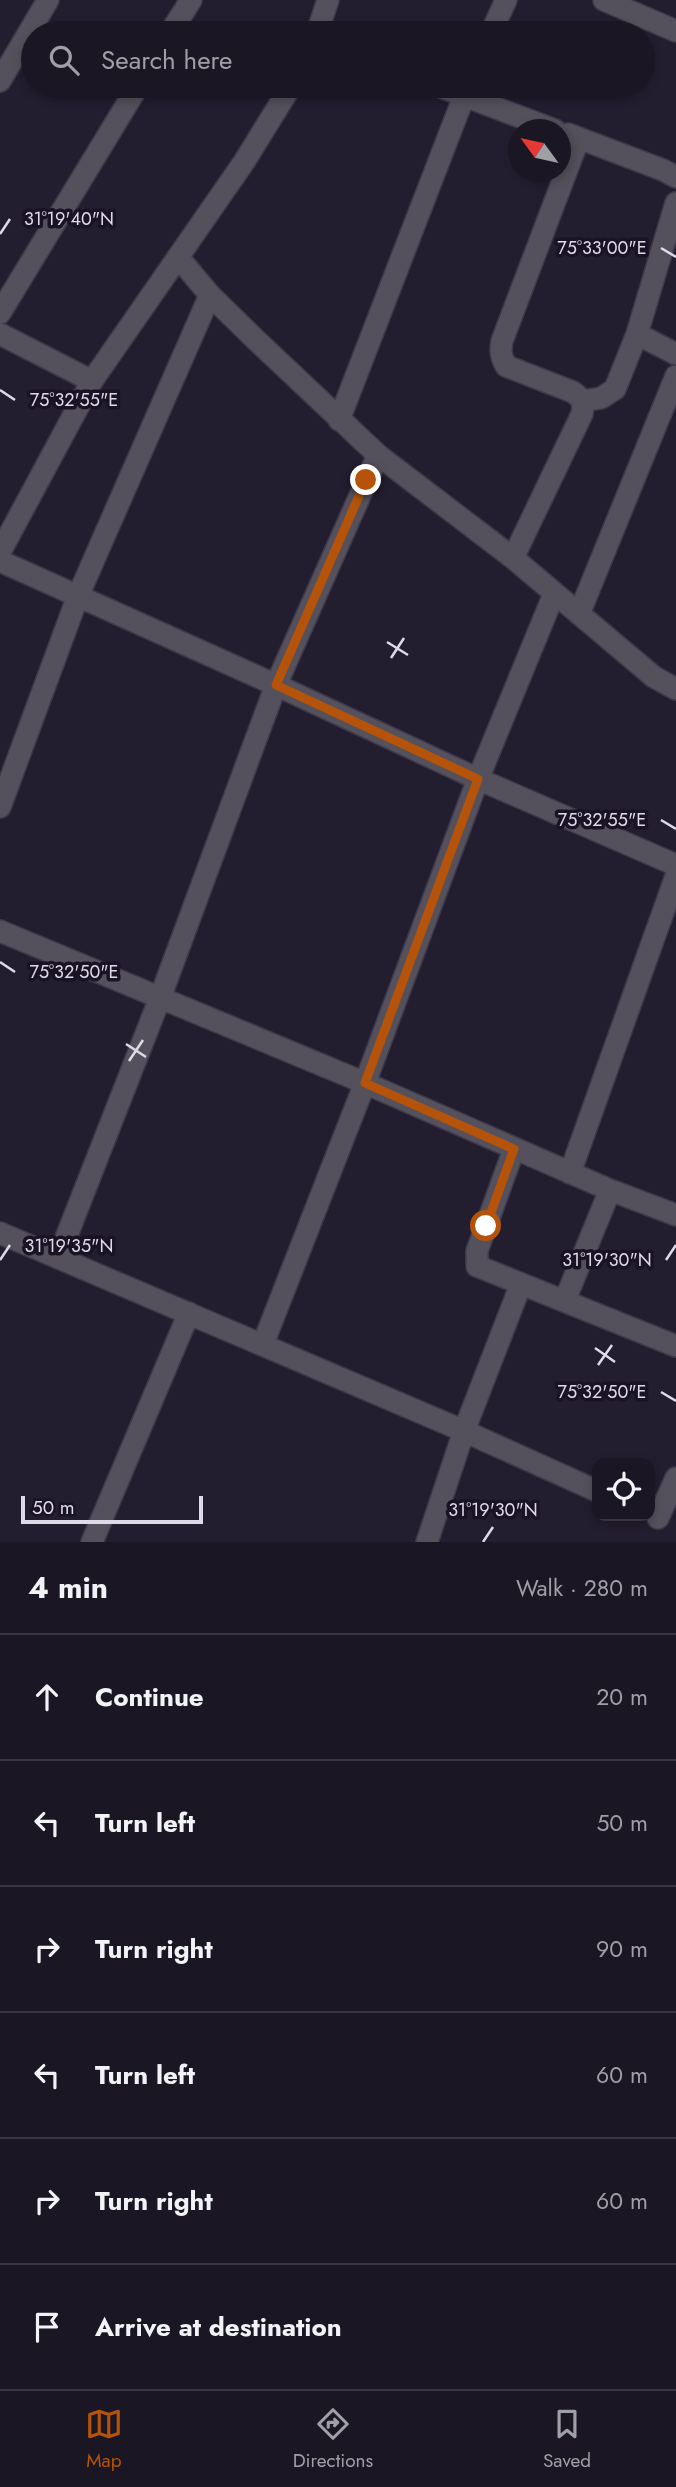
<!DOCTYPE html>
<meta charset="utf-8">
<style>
body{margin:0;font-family:Jost,sans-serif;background:#231f2c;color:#f1f3f6}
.controls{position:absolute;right:21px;bottom:21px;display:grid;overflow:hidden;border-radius:14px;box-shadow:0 4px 10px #0003}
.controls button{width:63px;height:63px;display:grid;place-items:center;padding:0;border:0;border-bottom:2px solid #383541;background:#1a1624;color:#f1f3f6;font:35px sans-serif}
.compass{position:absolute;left:508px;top:119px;width:63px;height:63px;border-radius:50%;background:#1a1624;box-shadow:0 4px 10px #0003;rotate:303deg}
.scale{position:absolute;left:21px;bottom:18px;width:182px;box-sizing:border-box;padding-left:7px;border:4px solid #dedbe8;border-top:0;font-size:19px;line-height:24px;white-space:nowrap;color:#dedbe8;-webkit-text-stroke:5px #1a1326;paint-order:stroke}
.stop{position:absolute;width:21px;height:21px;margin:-16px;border:5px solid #b45309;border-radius:50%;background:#fff}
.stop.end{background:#b45309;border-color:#fff;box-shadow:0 2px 7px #0008}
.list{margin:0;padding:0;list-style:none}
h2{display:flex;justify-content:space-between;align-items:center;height:91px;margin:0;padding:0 28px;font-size:30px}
h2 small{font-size:23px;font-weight:400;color:#9f9fa6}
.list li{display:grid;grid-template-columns:46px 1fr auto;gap:21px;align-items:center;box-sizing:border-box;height:126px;padding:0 28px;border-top:2px solid #383541}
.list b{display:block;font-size:26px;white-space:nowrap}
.list em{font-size:23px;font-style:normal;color:#9f9fa6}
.icon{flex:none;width:38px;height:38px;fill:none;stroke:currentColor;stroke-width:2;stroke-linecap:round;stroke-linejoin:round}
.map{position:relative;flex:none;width:676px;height:1542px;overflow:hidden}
.search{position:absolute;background:#1a1624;box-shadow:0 4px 10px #0003;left:21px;right:21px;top:21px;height:77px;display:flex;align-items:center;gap:18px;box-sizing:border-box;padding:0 24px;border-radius:38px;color:#9f9fa6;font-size:26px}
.sheet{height:847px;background:#1a1624}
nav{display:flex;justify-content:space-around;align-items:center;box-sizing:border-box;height:98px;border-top:2px solid #383541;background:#1a1624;font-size:19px;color:#9f9fa6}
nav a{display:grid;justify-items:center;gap:4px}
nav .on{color:#b45309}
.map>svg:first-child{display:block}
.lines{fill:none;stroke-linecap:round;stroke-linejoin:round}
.street-casing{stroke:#3d384a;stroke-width:24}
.street{stroke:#54515c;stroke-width:21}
.route{stroke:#b45309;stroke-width:9}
.ticks{fill:none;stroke:#dedbe8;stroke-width:2.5}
.ticks-label{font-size:18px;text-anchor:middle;fill:#dedbe8;stroke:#1a1326;stroke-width:7;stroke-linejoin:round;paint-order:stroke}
</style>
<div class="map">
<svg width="676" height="1542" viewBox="0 0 676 1542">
<rect width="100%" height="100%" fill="#231d30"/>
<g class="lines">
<g class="street-casing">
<path id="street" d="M604,0L676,31
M170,33L191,0
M317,33L328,0
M491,33L506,0
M0,81L48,0
M438,86L555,130
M568,134L663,170L676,177
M178,257L210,295L256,340L378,455L513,558L654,677L676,689
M0,313L138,86
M0,334L92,381
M637,334L676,354
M582,401L601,398L615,389L637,334L676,203
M339,420L468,86
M0,552L92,381L244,162L291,86
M513,558L582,414C584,403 582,398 573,392L506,366C501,357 500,351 502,341L579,138
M0,561L276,685L478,779L676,865
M579,614L676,376
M0,807L78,596L210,295
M0,931L365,1083L610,1190L676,1215
M514,1149L477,1251V1266L676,1346
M570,1173L676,876
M0,1233L464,1431L597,1491
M58,1258L160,998L276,685L378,455
M565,1300L610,1190
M263,1344L365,1083L478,779L554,594
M658,1518L676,1478
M92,1542L189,1313
M427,1542L464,1431L521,1284"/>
</g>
<use href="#street" class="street"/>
</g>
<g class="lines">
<path class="route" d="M366,480L276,685L478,779L365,1083L514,1149L486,1226"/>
</g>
<path class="ticks" d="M0,234L10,219M661,248L676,257M0,390L15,400M387,642L408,655M391,658L404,638M661,820L676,829M0,962L15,972M126,1044L146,1057M129,1061L143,1040M0,1260L10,1245M666,1260L676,1245M595,1348L615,1362M598,1365L612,1345M661,1392L676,1401M483,1542L493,1527"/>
<g class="ticks-label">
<text x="69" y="225">31°19'40"N</text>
<text x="602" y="254">75°33'00"E</text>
<text x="74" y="406">75°32'55"E</text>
<text x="602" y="826">75°32'55"E</text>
<text x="74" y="978">75°32'50"E</text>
<text x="69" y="1252">31°19'35"N</text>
<text x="607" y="1266">31°19'30"N</text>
<text x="602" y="1398">75°32'50"E</text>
<text x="493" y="1516">31°19'30"N</text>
</g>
</svg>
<div class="controls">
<button><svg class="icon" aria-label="locate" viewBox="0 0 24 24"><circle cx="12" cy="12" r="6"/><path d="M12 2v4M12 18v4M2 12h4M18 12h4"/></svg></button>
</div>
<svg class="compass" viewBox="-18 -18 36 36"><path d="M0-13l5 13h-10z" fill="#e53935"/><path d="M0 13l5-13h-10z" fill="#9f9fa6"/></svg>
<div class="scale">50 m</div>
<div class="stop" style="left:486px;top:1226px"></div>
<div class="stop end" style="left:366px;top:480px"></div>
<div class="search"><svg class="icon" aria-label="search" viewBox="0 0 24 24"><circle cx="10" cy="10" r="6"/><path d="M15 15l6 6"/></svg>Search here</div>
</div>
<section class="sheet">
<h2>4 min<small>Walk · 280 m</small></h2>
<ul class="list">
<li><svg class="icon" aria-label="ahead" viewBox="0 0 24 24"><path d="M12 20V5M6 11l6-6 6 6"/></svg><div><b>Continue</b></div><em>20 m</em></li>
<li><svg class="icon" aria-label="left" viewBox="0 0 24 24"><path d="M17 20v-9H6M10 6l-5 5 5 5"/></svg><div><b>Turn left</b></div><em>50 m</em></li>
<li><svg class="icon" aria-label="right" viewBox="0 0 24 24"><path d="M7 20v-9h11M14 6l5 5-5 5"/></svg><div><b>Turn right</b></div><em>90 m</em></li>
<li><svg class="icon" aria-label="left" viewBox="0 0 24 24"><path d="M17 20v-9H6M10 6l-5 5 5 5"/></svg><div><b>Turn left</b></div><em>60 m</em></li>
<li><svg class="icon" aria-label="right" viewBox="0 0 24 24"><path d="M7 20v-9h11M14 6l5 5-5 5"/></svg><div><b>Turn right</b></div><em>60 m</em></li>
<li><svg class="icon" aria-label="arrive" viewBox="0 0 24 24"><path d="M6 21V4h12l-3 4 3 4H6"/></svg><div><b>Arrive at destination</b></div></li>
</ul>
</section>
<nav>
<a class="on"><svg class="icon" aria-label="map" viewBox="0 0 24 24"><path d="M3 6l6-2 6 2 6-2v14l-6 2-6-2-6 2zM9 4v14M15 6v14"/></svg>Map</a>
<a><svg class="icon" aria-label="directions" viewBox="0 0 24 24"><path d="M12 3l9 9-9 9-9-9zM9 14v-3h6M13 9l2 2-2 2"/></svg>Directions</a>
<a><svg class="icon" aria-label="saved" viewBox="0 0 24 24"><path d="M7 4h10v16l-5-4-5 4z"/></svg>Saved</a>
</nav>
